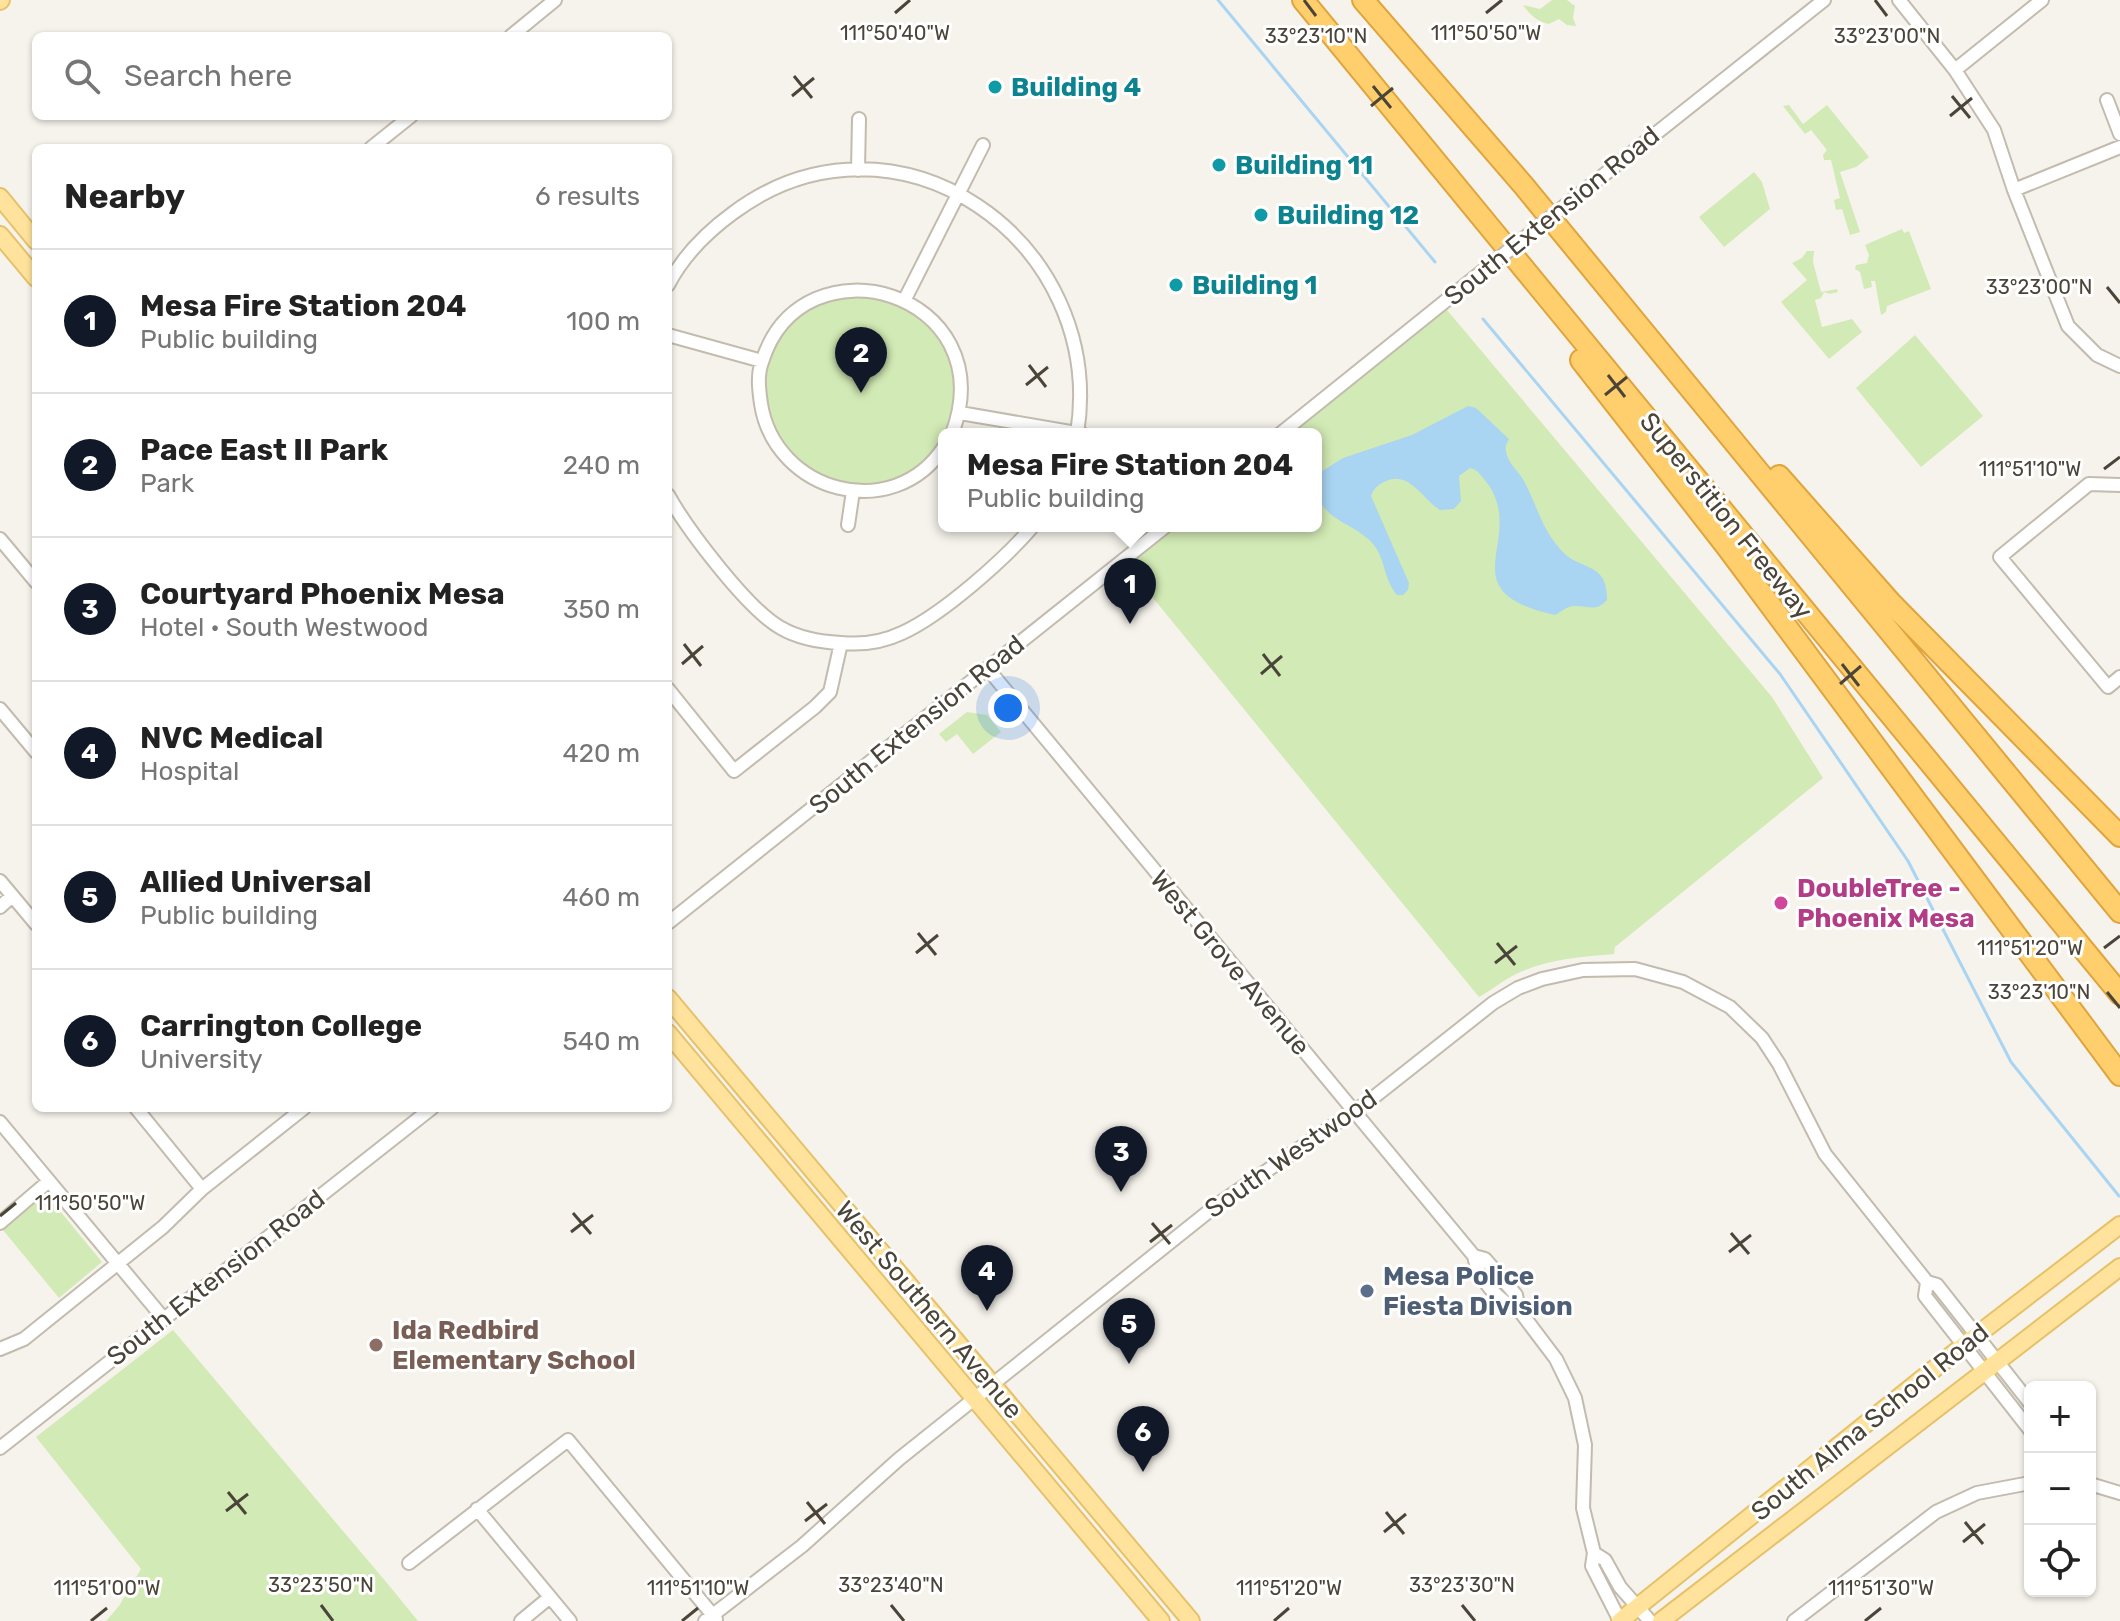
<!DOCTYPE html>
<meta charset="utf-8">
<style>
body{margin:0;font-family:Rubik,sans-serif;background:#f2f2f2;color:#222}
.controls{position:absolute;right:24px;bottom:24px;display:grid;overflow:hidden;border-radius:12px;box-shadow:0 2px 6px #0004}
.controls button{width:72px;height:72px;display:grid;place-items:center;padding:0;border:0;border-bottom:2px solid #e0e0e0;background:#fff;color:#222;font:40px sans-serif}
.you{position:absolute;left:1008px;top:708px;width:28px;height:28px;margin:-20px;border:6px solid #fff;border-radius:50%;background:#1a73e8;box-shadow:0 0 0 12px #1a73e833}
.badge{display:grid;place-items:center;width:52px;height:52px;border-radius:50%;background:#111827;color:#fff;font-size:26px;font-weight:700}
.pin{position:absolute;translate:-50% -66px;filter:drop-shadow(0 2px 4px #0008)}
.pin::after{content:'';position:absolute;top:42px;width:28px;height:24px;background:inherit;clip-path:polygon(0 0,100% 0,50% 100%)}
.popup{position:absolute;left:938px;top:428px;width:384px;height:104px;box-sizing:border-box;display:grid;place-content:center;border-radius:12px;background:#fff;filter:drop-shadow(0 2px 6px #0005);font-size:26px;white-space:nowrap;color:#767676}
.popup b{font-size:30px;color:#222}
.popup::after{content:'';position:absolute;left:50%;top:100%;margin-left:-16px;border:16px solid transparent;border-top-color:#fff}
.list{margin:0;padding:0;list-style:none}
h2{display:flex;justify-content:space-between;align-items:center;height:104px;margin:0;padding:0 32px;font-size:34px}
h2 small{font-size:26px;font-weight:400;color:#767676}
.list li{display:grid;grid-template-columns:52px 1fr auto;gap:24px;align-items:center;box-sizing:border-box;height:144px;padding:0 32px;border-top:2px solid #e0e0e0}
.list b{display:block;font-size:30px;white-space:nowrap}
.list p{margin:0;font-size:26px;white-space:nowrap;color:#767676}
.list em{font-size:26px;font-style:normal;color:#767676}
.icon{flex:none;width:44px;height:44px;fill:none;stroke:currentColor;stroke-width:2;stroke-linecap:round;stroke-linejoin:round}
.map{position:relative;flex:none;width:2120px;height:1621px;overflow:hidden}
.search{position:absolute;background:#fff;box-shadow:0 2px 6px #0004;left:32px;top:32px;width:640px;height:88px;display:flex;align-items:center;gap:20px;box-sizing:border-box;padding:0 28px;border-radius:12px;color:#767676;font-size:30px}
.panel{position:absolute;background:#fff;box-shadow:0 2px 6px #0004;left:32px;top:144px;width:640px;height:968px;border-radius:12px}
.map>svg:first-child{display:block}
.green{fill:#d2eab5}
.water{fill:#a9d4f2}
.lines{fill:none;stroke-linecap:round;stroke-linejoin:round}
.stream{stroke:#a9d4f2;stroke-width:3}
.minor-casing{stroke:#c2bbae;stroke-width:16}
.major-casing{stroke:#e6c16a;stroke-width:20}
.highway-casing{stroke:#e0a43c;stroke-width:24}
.minor{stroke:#fff;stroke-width:12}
.major{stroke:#ffe39c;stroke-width:16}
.highway{stroke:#ffcf6e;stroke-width:20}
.minor-bridge-casing{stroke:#c2bbae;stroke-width:16;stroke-linecap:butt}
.minor-bridge{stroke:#fff;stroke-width:12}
.ticks{fill:none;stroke:#4b4439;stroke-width:3}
.culture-dot{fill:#0f9aa8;stroke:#fff;stroke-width:3}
.hotel-dot{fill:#d1479c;stroke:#fff;stroke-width:3}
.service-dot{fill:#5c6f8a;stroke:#fff;stroke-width:3}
.education-dot{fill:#8d6e63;stroke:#fff;stroke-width:3}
.labels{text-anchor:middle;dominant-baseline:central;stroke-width:6;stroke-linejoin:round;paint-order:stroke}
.culture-label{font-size:26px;font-weight:bold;fill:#0d838f;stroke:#fff;text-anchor:start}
.street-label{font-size:26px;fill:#4b4439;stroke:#fff}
.hotel-label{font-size:26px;font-weight:bold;fill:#b23c85;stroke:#fff;text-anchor:start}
.service-label{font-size:26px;font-weight:bold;fill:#4e5e75;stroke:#fff;text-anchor:start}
.education-label{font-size:26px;font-weight:bold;fill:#785e54;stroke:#fff;text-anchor:start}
.ticks-label{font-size:20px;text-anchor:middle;fill:#4b4439;stroke:#fff;stroke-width:6;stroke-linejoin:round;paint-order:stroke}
</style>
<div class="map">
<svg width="2120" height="1621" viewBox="0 0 2120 1621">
<rect width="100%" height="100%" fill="#f6f3ec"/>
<path class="green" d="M1552,0H1567L1575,6L1573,18L1576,26L1567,25L1559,19L1549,24C1537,21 1530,15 1523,5L1540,9Z
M1789,105L1803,124L1827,105L1869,157L1856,167L1840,172L1860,232L1850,235L1842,209L1836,210L1834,200L1840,198L1831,160H1824L1823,155L1827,150L1811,130L1805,134L1783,106Z
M1754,172L1762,182L1770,209L1724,247L1699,217Z
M1902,229L1904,233L1909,231L1931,289L1887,306L1886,312L1881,315L1875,281H1871L1872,287L1864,289L1860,272L1855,269L1856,265L1867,263L1869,255L1865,245Z
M1807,251H1814L1813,262L1821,292L1837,289L1838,292L1830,294L1824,292L1821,298L1815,300L1822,327L1852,319L1862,332L1829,359L1781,302L1807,280L1792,263L1802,258Z
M765 390a95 95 0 1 1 190 0a95 95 0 1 1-190 0Z
M1442,304L1772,697L1823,778L1615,947L1614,954C1581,957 1547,959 1516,974C1503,980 1492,990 1479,997L1122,560L1166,526H1316V434H1280Z
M1915,335L1983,416L1921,467L1856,388Z
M967,712L987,715L1001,732L973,754L957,734L946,742L939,734Z
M46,1194L102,1262L59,1298L3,1230Z
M173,1330L387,1583L418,1621H106L119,1606L141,1569L36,1437Z"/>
<path class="water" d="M1468,406L1476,408L1509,439C1506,445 1505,445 1506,451C1507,463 1520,472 1525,483C1538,508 1541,527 1560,549C1579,572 1608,560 1607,600C1595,613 1588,605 1574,606C1567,606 1561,612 1555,615C1446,591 1527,541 1488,484C1482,477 1479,470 1470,468L1459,476L1461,501L1454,509L1440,510C1422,499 1409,469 1384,482C1377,485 1374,489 1371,496L1409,583L1408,590L1403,595H1397C1384,579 1386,564 1376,548C1358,520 1306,521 1319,473L1343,458L1412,435Z"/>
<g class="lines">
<path class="stream" d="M1218,0L1435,262
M1483,319L1780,674L1908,861L2011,1062L2119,1196"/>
<g class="minor-casing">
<path id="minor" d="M1899,0L1955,70L1994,130L2014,190L2068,326L2097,355L2120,366
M511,36L555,0
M1955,70L2042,0
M2107,100L2120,134
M371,148L411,116
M858,170L859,119
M2014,190L2120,147
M1576,197L1824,0
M668,285C683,256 707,232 733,213C896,92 1108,241 1077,434
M905,299L983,145
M668,335L762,361
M960,413L1082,434
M1280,434L1484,270
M944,447C893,525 775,492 761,404C759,390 757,375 762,362C802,233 1005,292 952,434
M2120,485L2089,484L2000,557L2108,687L2120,677
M668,495C687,529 748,610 781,628C800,639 820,642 841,643
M848,525L853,491
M0,539L36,582
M988,669L1474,1256C1478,1279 1498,1301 1519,1310
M668,689L734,771L815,707L830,692L841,643C862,645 883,642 902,633C942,615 1005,559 1033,526
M0,709L36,752
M0,881L36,924
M0,907L12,896
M668,923L1166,526
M136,1108L202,1189
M0,1122L164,1319
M0,1223L49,1181
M1474,1256L1485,1259L1516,1295L1519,1310L1556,1359L1575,1398L1585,1445L1583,1508L1594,1553L1592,1566L1620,1621
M1927,1282L1925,1296L2030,1430
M0,1349L24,1339L163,1227L202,1189L304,1108
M0,1448L432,1108
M2090,1484L2120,1493
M477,1509L570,1621
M1594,1553L1605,1560L1620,1587L1650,1621
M409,1563L568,1440L716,1619
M521,1621L550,1597
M705,1621L802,1546L899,1459L1218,1204L1369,1101L1493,1003L1518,988L1542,979L1583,970L1635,969L1683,982L1730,1007L1762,1038L1779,1064L1825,1154L1927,1282L1937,1285L2030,1403
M1794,1621L1936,1512L1977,1493L2030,1483"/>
</g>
<g class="major-casing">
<path id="major" d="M0,1L1,0
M0,197L36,241
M0,235L36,278
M668,998L1191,1621
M668,1033L1161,1621
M1620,1621L1964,1345L2120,1225
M1661,1621L2120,1267"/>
</g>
<g class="highway-casing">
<path id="highway" d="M1303,0L2120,994
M1363,0L1524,186L2120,912
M1581,360L1727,547L2120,1075
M1779,476L1891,603L2120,836"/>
</g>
<use href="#minor" class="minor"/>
<use href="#major" class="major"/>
<use href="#highway" class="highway"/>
<g class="minor-bridge-casing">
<path id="minor-bridge" d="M1484,270L1576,197"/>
</g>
<use href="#minor-bridge" class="minor-bridge"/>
</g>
<path class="ticks" d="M1304,0L1316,16M1875,0L1887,16M895,13L910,0M1486,13L1502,0M794,76L812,98M1373,86L1391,108M792,96L814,78M1952,96L1970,118M1371,106L1393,88M1950,116L1972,98M2107,287L2120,303M1029,365L1046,387M1608,375L1625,397M1026,385L1048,367M1605,395L1627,377M2104,469L2120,457M684,644L701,666M1263,654L1280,676M682,664L703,646M1842,664L1859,686M1261,674L1282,656M1840,684L1861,666M918,933L936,955M1497,943L1515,965M2104,948L2120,936M916,953L938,935M1495,963L1517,946M2107,992L2120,1008M573,1213L591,1234M0,1216L16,1203M1152,1223L1170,1244M571,1232L593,1215M1731,1233L1749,1254M1150,1242L1172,1225M1729,1252L1751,1235M228,1492L246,1514M807,1502L825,1524M226,1511L248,1494M1386,1512L1404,1534M805,1521L827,1504M1965,1522L1983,1544M1384,1532L1406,1514M1963,1542L1985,1524M321,1605L333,1621M891,1605L904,1621M1462,1605L1475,1621M91,1621L107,1608M682,1621L698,1608M1274,1621L1289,1608M1865,1621L1881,1608"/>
<g class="culture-dot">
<circle cx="995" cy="87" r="8"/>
<circle cx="1219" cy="165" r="8"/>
<circle cx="1261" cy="215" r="8"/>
<circle cx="1176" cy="285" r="8"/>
</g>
<circle class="hotel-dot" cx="1781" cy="903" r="8"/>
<circle class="service-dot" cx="1367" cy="1291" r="8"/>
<circle class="education-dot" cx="376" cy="1345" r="8"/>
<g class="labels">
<g class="culture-label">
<text x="1011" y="87">Building 4</text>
<text x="1235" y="165">Building 11</text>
<text x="1277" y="215">Building 12</text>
<text x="1192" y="285">Building 1</text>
</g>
<g class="street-label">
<text transform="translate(1552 216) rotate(-39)">South Extension Road</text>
<text transform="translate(1726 516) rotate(51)">Superstition Freeway</text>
<text transform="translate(917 725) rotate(-39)">South Extension Road</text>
<text transform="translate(1230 963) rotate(50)">West Grove Avenue</text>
<text transform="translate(1291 1154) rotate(-35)">South Westwood</text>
<text transform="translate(216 1278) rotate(-38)">South Extension Road</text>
<text transform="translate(929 1310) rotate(50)">West Southern Avenue</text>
<text transform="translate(1870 1422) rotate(-39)">South Alma School Road</text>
</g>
<g class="hotel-label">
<text x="1797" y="888">DoubleTree -<tspan x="1797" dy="30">Phoenix Mesa</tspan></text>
</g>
<g class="service-label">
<text x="1383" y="1276">Mesa Police<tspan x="1383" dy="30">Fiesta Division</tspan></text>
</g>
<g class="education-label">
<text x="392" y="1330">Ida Redbird<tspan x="392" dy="30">Elementary School</tspan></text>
</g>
</g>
<g class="ticks-label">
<text x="895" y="40">111°50'40"W</text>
<text x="1486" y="40">111°50'50"W</text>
<text x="1316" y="43">33°23'10"N</text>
<text x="1887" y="43">33°23'00"N</text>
<text x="2039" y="294">33°23'00"N</text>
<text x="2030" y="476">111°51'10"W</text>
<text x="2030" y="955">111°51'20"W</text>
<text x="2039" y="999">33°23'10"N</text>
<text x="90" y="1210">111°50'50"W</text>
<text x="321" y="1592">33°23'50"N</text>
<text x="891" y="1592">33°23'40"N</text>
<text x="1462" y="1592">33°23'30"N</text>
<text x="107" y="1595">111°51'00"W</text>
<text x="698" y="1595">111°51'10"W</text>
<text x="1289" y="1595">111°51'20"W</text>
<text x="1881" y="1595">111°51'30"W</text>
</g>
</svg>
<div class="controls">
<button>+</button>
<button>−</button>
<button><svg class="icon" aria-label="locate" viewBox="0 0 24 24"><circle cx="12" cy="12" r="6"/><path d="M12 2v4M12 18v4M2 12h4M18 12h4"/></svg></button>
</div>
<div class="you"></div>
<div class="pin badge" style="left:1130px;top:624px">1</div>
<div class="popup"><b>Mesa Fire Station 204</b>Public building</div>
<div class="pin badge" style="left:861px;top:393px">2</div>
<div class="pin badge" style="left:1121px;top:1192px">3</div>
<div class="pin badge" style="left:987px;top:1311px">4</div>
<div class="pin badge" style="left:1129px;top:1364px">5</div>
<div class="pin badge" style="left:1143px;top:1472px">6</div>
<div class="search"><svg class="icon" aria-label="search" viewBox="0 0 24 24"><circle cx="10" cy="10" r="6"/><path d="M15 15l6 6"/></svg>Search here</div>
<section class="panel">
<h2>Nearby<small>6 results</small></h2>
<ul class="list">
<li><span class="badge">1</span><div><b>Mesa Fire Station 204</b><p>Public building</p></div><em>100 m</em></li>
<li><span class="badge">2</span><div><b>Pace East II Park</b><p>Park</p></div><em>240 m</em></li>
<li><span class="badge">3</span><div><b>Courtyard Phoenix Mesa</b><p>Hotel · South Westwood</p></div><em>350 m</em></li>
<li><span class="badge">4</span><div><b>NVC Medical</b><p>Hospital</p></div><em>420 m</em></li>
<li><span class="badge">5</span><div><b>Allied Universal</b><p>Public building</p></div><em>460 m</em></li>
<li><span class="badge">6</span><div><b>Carrington College</b><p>University</p></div><em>540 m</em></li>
</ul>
</section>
</div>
